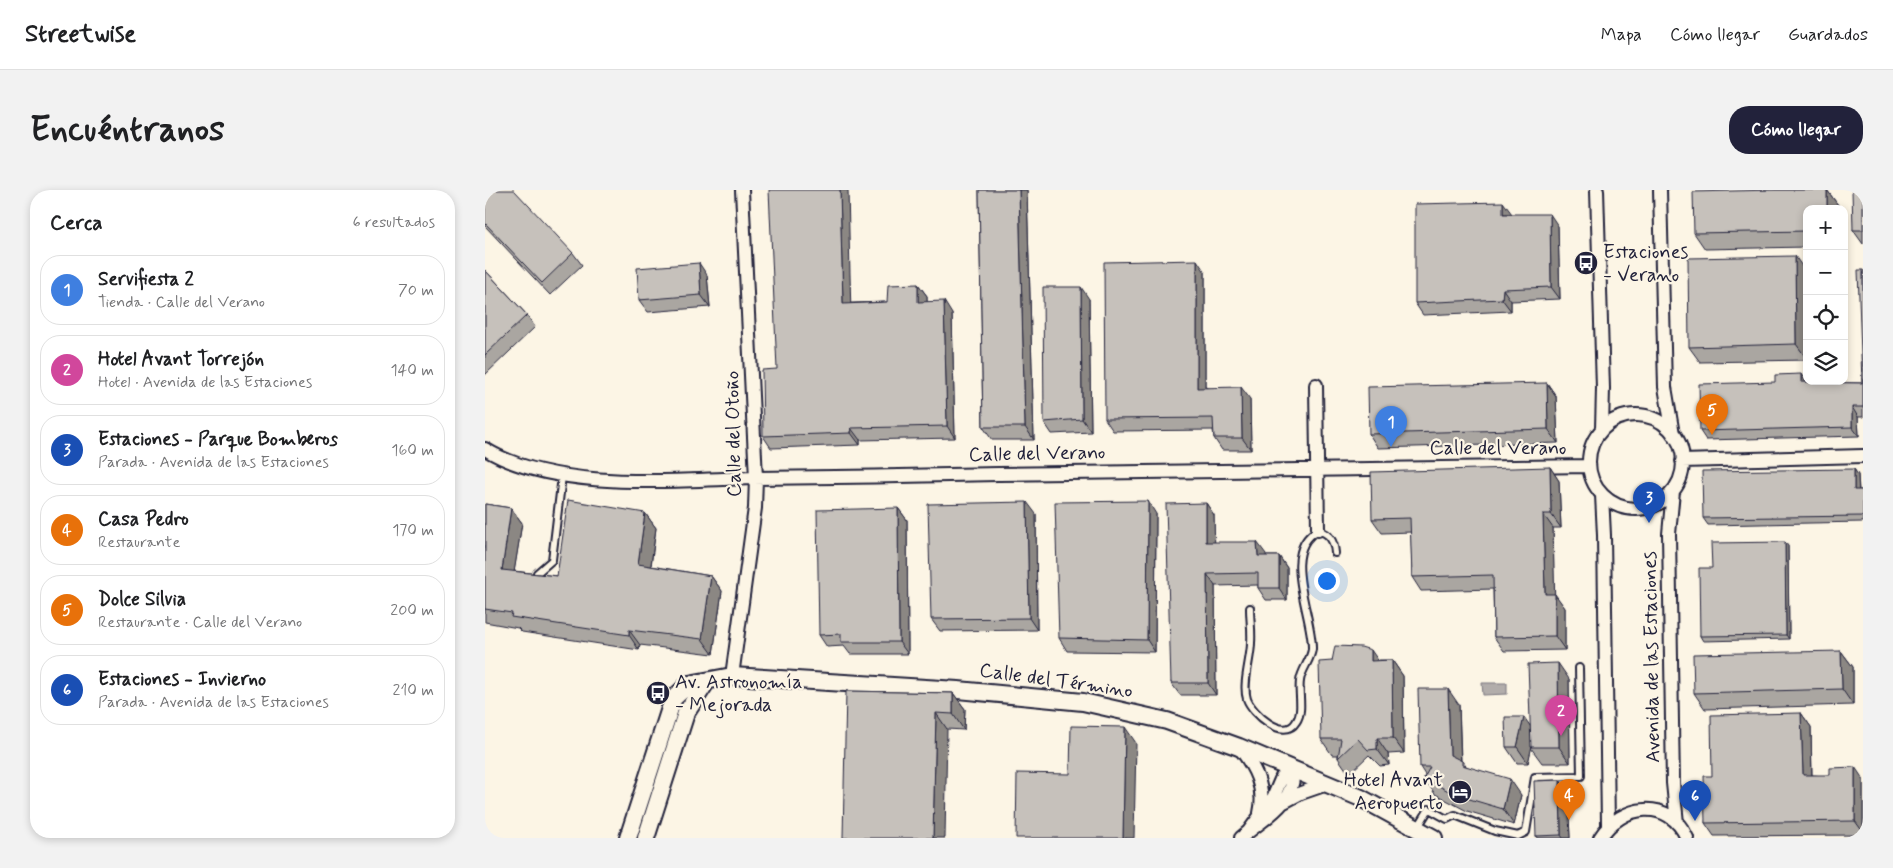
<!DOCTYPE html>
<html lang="es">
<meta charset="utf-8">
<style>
body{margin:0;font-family:Mynerve,sans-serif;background:#f2f2f2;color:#202124}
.controls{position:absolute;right:15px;top:15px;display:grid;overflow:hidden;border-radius:10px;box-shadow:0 2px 8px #0003}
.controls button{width:45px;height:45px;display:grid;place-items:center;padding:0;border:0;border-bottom:1px solid #e0e0e0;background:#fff;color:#202124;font:25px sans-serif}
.you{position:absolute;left:841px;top:390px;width:18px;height:18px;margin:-12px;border:4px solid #fff;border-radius:50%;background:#1a73e8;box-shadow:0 0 0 8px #1a73e833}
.badge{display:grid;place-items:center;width:32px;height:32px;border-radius:50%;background:#22223b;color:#fff;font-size:16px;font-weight:700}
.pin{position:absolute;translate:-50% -41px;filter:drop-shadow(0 1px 2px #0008)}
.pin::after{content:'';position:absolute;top:26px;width:18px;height:15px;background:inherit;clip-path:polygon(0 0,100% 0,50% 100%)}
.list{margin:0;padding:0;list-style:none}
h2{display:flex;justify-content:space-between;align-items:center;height:65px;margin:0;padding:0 20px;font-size:21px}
h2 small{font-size:16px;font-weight:400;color:#757577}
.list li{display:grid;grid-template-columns:32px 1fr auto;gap:15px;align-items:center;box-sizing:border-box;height:70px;margin:0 10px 10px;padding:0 10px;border:1px solid #e0e0e0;border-radius:20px}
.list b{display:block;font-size:19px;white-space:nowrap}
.list p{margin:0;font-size:16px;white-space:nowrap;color:#757577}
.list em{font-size:16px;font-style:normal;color:#757577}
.icon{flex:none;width:28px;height:28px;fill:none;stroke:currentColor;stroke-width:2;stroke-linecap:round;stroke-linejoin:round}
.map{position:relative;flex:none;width:1378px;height:648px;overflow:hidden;border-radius:20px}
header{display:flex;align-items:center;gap:30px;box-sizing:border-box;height:70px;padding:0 25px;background:#fff;border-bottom:1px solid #e0e0e0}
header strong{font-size:24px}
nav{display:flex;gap:28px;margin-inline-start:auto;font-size:18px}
.intro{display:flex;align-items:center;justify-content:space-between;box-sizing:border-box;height:120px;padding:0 30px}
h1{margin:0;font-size:35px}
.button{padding:12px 22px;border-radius:20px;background:#22223b;color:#fff;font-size:18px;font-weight:700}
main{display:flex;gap:30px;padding:0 30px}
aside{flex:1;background:#fff;border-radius:20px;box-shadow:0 2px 8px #0003}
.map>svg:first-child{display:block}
.water{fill:#b2adab;stroke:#78757e}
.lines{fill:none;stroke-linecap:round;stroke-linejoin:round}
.service-casing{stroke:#22223b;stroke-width:10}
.minor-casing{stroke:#22223b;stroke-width:16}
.tertiary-casing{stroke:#22223b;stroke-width:20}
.service{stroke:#fcf5e5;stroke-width:6}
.minor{stroke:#fcf5e5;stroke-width:12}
.tertiary{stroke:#fcf5e5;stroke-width:16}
.wall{fill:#aaa6a1;stroke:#22223b}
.shaded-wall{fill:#8b8783;stroke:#22223b}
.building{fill:#c6c1bb;stroke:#22223b}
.labels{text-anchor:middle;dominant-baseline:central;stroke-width:4.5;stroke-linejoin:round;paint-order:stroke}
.poi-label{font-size:20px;fill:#22223b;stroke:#fcf5e5;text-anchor:start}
.street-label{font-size:20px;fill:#22223b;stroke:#fcf5e5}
</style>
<header>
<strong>Streetwise</strong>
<nav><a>Mapa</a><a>Cómo llegar</a><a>Guardados</a></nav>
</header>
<div class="intro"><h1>Encuéntranos</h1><a class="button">Cómo llegar</a></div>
<main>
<aside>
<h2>Cerca<small>6 resultados</small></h2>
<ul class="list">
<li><span class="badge" style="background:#3f7fe0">1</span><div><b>Servifiesta 2</b><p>Tienda · Calle del Verano</p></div><em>70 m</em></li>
<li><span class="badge" style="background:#d1479c">2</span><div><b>Hotel Avant Torrejón</b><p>Hotel · Avenida de las Estaciones</p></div><em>140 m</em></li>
<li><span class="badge" style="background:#1a4fb4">3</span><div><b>Estaciones - Parque Bomberos</b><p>Parada · Avenida de las Estaciones</p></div><em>160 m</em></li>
<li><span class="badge" style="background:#e8710a">4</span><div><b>Casa Pedro</b><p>Restaurante</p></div><em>170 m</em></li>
<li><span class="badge" style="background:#e8710a">5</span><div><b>Dolce Silvia</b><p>Restaurante · Calle del Verano</p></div><em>200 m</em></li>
<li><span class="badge" style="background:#1a4fb4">6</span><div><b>Estaciones - Invierno</b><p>Parada · Avenida de las Estaciones</p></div><em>210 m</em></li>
</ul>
</aside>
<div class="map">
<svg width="1378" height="648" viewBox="0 0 1378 648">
<rect width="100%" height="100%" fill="#fcf5e5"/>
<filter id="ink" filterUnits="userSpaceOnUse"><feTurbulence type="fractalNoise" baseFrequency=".02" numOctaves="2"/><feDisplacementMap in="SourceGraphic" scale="10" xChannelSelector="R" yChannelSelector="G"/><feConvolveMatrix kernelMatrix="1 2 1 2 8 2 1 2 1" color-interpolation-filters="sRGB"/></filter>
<g filter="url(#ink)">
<path class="water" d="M997,493H1022V504L998,505Z"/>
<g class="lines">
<g class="service-casing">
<path id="service" d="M52,383L67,370L77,286
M765,418C765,430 767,441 766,453C766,468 757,494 762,509C767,523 799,552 811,532C819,521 813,503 815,491C816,480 826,470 827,459C828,425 794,361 833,340C845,344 849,351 850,363
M933,637L944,619L962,629L970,625L1010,641L1033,646L1041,642L1050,587L1096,586L1094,478"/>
</g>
<g class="minor-casing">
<path id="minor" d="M1112,0L1118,198L1117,239
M1175,0L1180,197L1188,244
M831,195L833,340
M1104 272a47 47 0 1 1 94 0a47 47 0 1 1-94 0Z
M0,259C70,302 188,290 268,288C350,287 431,286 513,284C710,280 907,277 1104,276
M1197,271L1378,266
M1188,301L1184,344L1188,593L1192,633
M1117,305L1119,345L1123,635
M247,486L270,318L271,288L257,0
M754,557C769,576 781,597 775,623
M799,612L816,603L842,594
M756,648C778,628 811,614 808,580L797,587L788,608L764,641
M1115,648C1136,614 1184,607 1202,648"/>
</g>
<g class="tertiary-casing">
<path id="tertiary" d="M143,648L188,509L204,494L247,486L473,500L598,512L682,531L754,557L876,608L949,648
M161,648L201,523L222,491"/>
</g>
<use href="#service" class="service"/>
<use href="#minor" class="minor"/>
<use href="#tertiary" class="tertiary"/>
</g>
<path class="wall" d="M0,0L88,63L97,75L65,105L0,36Z
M494,0H542L549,250H507L498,237Z
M1289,0H1342L1353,15V19H1322V57L1220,59L1209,43Z
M1378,0V54L1368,40Z
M1026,24L1073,36L1075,109L1026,111V121L938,125L930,113Z
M0,80L42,125L50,137L0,185Z
M1378,80V227H1373L1374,246L1221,250L1215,241L1321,192L1377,193Z
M720,82V197L765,209L766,260H737L729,248L728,240L628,241L620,229Z
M1321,82L1322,170L1215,172L1204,157Z
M222,85L225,117L163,122L154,110Z
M433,94L442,106V112L467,124L470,248L375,250V255L286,258L278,246L292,179L366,113L402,112Z
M604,109L606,242L567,244L559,232Z
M1062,193L1071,206L1073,253L893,258L884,244Z
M1065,277L1074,291L1076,338H1068L1069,404L1080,418V460L1019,461L1009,447L1008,399L936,401L927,387L926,342L897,343L887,329Z
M1369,279L1373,285L1374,300H1378V332L1223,335L1218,328Z
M721,313L729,325V352L781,364V366H794L802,378V410H781L773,398V395L730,396L731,505H695L686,493Z
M0,314L26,318L37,333L29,381L72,386L160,323L171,338L166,376L226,386L237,401L228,464L155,455L154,460L37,442L33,438L0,432Z
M413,318L422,330L423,464H365L359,456L342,457L334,445Z
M551,324L552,440L455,441L446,429Z
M671,324L670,462L582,461L574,448Z
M1303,356L1304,449L1218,451L1215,446L1227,378Z
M1356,461L1368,477V515L1220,519L1209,503Z
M894,470H907L918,486L919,563L903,564L904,575L895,576L884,565L864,584L853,568V565H847L836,549Z
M1084,489L1085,573H1057L1046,558L1043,573H1032L1021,557L1045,536Z
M361,501L468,503L480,519L479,540L462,539Z
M974,515L976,570L981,576L1036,605L1029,635L982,621L950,604L939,588L940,585L935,577Z
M1316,523L1326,537L1327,585L1378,589V645L1229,646L1220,633L1227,586Z
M1075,590L1083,603L1085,648H1052L1051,646Z"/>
<path class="shaded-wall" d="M355,0H363L366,126L358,114Z
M534,0H542L549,250L540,237Z
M1342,0L1353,15V19H1342Z
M1018,12L1027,24H1018Z
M1065,24L1073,36L1075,109L1066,97Z
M1310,66L1321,82L1322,169L1311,154Z
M712,70L720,82V209L712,198Z
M214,73L222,85L225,117L216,105Z
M433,94L442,106V124L433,112Z
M596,97L604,109L606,242L597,229Z
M1018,99L1026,111V121L1017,109Z
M459,111L467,124L470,248L462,236Z
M1316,184L1322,194L1316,192Z
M1062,193L1071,206L1073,253L1063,239Z
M756,197L765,209L766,260L757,248Z
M1367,217L1373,227L1374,246L1367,237Z
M366,238L375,250V255L366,243Z
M1065,277L1074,291L1076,338L1066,324Z
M1369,279L1373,285L1374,306L1369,300Z
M663,311L671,324L670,462L662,450Z
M542,312L551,324L552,440L544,428Z
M721,313L729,325L730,364L721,352Z
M26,318L37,333L27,395L17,380Z
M413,318L422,330L423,464L414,452Z
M160,323L171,338L164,389L153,374Z
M1058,324L1068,338L1070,418L1060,404Z
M772,352L781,364V378L773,366Z
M1300,352L1303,356L1304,449L1301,445Z
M794,366L802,378V410L794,398Z
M722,384L730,396L731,505L723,493Z
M226,386L237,401L228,464L217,449Z
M1070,404L1080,418V460L1070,446Z
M144,440L155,455L154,460L144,445Z
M886,460L897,476L886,471Z
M1356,461L1368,477V515L1357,499Z
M907,470L918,486L919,563L908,548Z
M1073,473L1084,489L1085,573L1074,557Z
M963,499L974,515L976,581L965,565Z
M468,503L480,519L479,540L468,524Z
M451,523L462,539L460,648H448Z
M1316,523L1326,537L1327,598L1318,585Z
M1039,527L1050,543L1043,573L1032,557Z
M640,537L651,553L649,648H638Z
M892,548L903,564L904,575L892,559Z
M1370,577L1378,589V642L1370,631Z
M1025,589L1036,605L1029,635L1018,619Z
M1075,590L1083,603L1085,648H1078L1076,645Z"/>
<path class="building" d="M0,0H29L88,63L57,93L0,33Z
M284,0H355L358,114L402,112L403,95L433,94V112L459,111L462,236L366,238V243L278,246L277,180L292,179Z
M494,0H534L540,237H498Z
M1289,0H1342V19H1322V41L1209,43L1208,2Z
M1367,0H1378V40H1368Z
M1018,12V24H1065L1066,97L1018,99L1017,109L930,113V14Z
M1310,66L1311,154L1204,157L1203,68Z
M712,70V198L756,197L757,248H729L728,228L620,229L619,72Z
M214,73L216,105L154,110L152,78Z
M0,80L42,125L0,165Z
M1373,80H1378V217H1367V237L1215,241L1214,194L1290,192V185L1316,184V192L1377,193Z
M558,97H596L597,229L559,232Z
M1062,193L1063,239L884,244L883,197Z
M1065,277L1066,324H1058L1060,404H1070V446L1009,447L1008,385L927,387L925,328L887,329L886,282Z
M1369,279V300H1378V326L1218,328L1217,281Z
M83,310L160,323L153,374L226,386L217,449L144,440V445L26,427L27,423L0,419V314L26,318L17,380L72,386Z
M663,311L662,450L574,448L570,312Z
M542,312L544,428L446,429L443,314Z
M721,313V352H772L773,366H794V398H773V383L722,384L723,493H686L681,314Z
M413,318L414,452H356V444L334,445L332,320Z
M1300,352L1301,445L1215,446L1214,378H1227L1226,353Z
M850,456L876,457L886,460V471L907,470L908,548H892V559L883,560L873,549L853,568L856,549H836L834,472L847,471Z
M1356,461L1357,499L1209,503L1208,464Z
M1073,473L1074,557H1046L1043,474Z
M933,499H963L965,565L977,571V575L1025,589L1018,619L971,605L939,588L945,577H935Z
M361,501L468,503V524L451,523L448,648H358Z
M1316,523L1318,585H1345V578L1370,577V631L1220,633L1219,586H1227L1226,525Z
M1020,527H1039L1032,557H1021Z
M586,536L640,537L638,648H531L532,583L585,584Z
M1075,590L1076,645L1051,646L1049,591Z"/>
</g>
<defs>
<g id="bus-disc" transform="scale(1.25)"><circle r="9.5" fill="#22223b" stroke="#fcf5e5"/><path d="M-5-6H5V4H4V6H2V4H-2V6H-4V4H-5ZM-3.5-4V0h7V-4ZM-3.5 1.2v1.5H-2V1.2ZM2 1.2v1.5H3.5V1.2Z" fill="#fff"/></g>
<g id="hotel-disc" transform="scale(1.25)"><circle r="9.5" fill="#22223b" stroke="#fcf5e5"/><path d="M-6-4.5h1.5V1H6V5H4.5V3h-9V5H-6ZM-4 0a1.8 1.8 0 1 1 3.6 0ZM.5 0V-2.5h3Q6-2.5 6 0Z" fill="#fff"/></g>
</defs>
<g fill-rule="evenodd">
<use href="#bus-disc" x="1101" y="73"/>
<use href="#bus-disc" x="173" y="503"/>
<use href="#hotel-disc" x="975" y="602"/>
</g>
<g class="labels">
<g class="poi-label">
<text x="1118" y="62">Estaciones<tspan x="1118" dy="23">- Verano</tspan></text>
<text x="190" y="492">Av. Astronomía<tspan x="190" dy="23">- Mejorada</tspan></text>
<text x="958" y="590" text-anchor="end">Hotel Avant<tspan x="958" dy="23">Aeropuerto</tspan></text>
</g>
<g class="street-label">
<text transform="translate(249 244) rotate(-91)">Calle del Otoño</text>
<text x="1013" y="258">Calle del Verano</text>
<text transform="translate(552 264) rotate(-1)">Calle del Verano</text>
<text transform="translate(1167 467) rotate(-91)">Avenida de las Estaciones</text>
<text transform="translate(571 491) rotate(8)">Calle del Término</text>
</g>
</g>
</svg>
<div class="controls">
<button>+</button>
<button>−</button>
<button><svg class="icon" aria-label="locate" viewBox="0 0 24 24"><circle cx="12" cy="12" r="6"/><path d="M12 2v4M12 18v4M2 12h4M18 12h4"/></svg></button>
<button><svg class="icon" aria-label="layers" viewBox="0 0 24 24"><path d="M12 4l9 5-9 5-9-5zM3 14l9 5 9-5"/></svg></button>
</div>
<div class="you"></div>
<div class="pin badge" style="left:906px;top:257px;background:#3f7fe0">1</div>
<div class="pin badge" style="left:1076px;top:546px;background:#d1479c">2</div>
<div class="pin badge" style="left:1164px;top:333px;background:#1a4fb4">3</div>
<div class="pin badge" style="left:1084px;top:630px;background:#e8710a">4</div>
<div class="pin badge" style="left:1227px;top:245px;background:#e8710a">5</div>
<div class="pin badge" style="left:1210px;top:631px;background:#1a4fb4">6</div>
</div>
</main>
